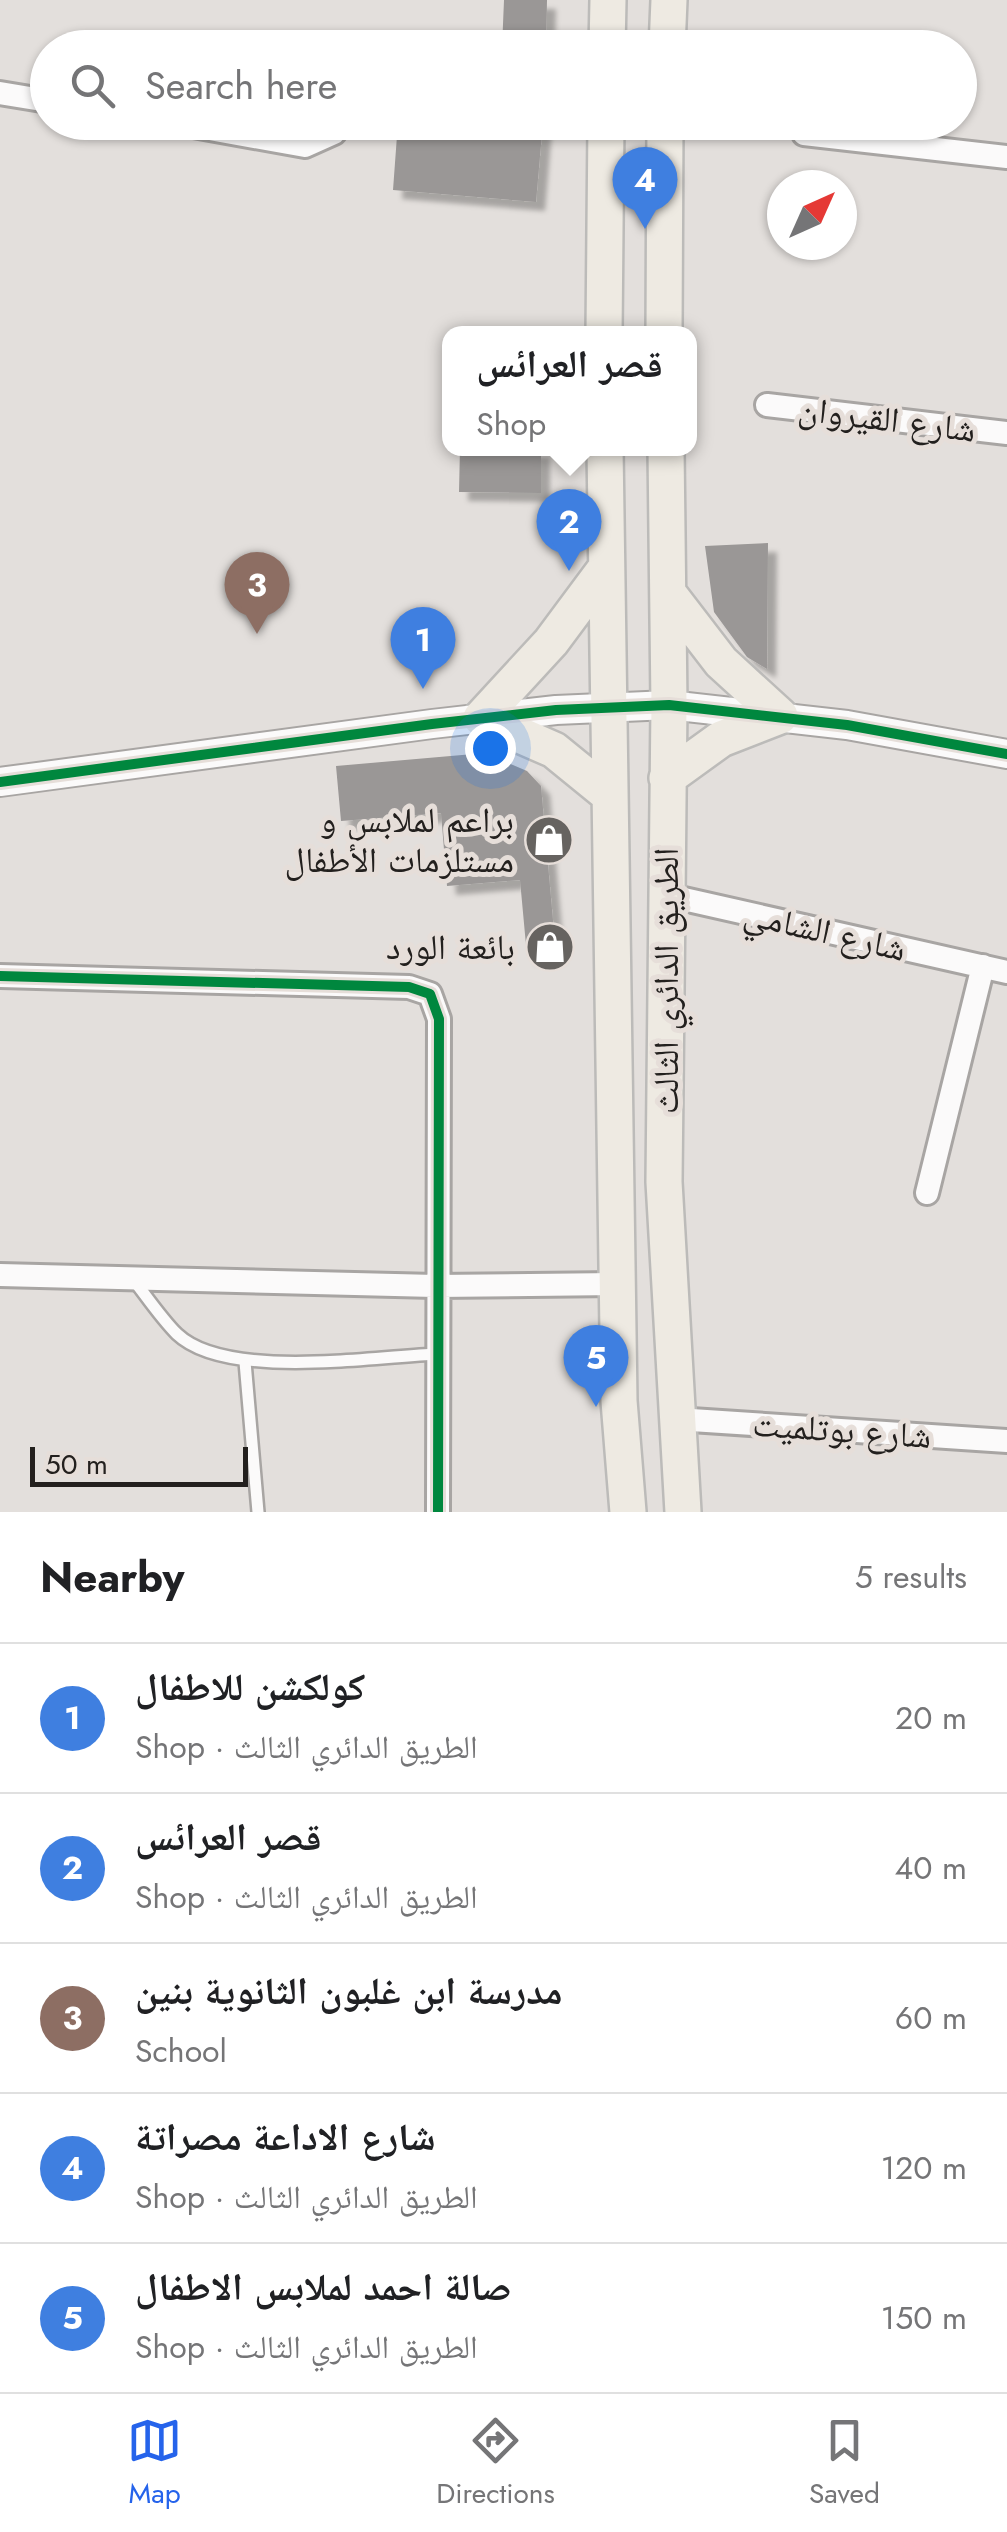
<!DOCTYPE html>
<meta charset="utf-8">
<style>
body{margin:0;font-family:Jost,"Noto Naskh Arabic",sans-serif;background:#f6f6f6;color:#202124}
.compass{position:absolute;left:767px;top:170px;width:90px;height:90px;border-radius:50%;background:#fff;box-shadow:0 2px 8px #0004;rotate:45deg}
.scale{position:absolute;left:30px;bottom:25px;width:218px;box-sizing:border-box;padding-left:10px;border:5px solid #23201e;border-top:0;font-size:28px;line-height:35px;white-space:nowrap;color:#23201e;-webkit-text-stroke:8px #e6ded9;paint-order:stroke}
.you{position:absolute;left:490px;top:748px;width:35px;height:35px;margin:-25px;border:8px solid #fff;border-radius:50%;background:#1a73e8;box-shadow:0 0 0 15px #1a73e833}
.badge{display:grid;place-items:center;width:65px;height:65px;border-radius:50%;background:#2563eb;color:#fff;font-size:32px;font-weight:700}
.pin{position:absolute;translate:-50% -82px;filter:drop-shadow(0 2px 5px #0008)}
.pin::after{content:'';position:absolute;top:52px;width:35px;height:30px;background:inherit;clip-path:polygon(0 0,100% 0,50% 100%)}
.popup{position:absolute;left:442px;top:326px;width:255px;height:130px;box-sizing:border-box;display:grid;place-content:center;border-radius:20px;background:#fff;filter:drop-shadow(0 2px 8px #0005);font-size:32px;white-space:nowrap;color:#757577}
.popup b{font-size:38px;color:#202124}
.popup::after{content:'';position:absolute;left:50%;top:100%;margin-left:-20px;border:20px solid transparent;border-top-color:#fff}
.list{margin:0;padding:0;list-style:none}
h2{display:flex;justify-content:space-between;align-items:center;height:130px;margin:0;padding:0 40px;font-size:42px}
h2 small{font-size:32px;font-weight:400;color:#757577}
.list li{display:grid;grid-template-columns:65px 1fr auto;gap:30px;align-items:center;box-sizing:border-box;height:150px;padding:0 40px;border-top:2px solid #e0e0e0}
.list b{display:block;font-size:38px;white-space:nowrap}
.list p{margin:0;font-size:32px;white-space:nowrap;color:#757577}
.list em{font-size:32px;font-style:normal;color:#757577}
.icon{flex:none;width:55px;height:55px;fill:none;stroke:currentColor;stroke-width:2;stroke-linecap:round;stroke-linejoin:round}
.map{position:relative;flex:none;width:1007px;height:1512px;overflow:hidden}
.search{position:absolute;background:#fff;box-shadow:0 2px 8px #0004;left:30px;right:30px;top:30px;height:110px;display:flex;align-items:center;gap:25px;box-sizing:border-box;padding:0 35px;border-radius:55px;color:#757577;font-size:38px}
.sheet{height:880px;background:#fff}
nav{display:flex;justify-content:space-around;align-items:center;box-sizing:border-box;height:140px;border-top:2px solid #e0e0e0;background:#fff;font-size:28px;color:#757577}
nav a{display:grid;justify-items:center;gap:5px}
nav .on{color:#2563eb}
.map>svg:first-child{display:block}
.building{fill:#9a9796;filter:url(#shadow)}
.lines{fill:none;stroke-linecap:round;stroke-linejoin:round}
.service-casing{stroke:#a8a5a3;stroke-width:16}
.minor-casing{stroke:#a8a5a3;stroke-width:28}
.tertiary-casing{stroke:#a8a5a3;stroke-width:32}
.primary-casing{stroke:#bcbbb9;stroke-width:40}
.service{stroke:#fbfafa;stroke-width:11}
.minor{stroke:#fbfafa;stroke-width:22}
.tertiary{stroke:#fbfafa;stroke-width:28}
.primary{stroke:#eeeae2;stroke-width:35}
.cycleway-casing{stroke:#e6ded9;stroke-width:16}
.cycleway{stroke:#00873e;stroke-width:10}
.labels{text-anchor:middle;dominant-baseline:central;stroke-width:10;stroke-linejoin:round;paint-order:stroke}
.street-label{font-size:35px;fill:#23201e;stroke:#e6ded9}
.poi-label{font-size:35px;fill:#23201e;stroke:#e6ded9;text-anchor:end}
</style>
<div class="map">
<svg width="1007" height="1512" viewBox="0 0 1007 1512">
<defs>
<filter id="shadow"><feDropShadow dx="9" dy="9" stdDeviation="2.5" flood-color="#0004"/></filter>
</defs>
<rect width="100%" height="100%" fill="#e3dfdc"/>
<path class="building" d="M504,0H547L546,48H502Z
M398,122H543L536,202L393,190Z
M460,448H541V493L459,492Z
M768,543L767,669L747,657L714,612L705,546Z
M485,753L527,771L541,786L556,954L527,956L520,880L447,886L441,813L341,821L336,766Z"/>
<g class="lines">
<g class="service-casing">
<path id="service" d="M133,1279C147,1297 161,1318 177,1334C225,1380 371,1357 436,1354
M245,1362L258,1512"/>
</g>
<g class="minor-casing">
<path id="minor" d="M0,93L48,101
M171,122L305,146L334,133L342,122
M804,134L1007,157
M767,405L1007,433
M666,895L1007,972
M0,976L409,987L430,994L439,1019L438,1512
M927,1193L983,966
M0,1275L435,1286L617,1284
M676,1419L1007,1441"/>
</g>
<g class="tertiary-casing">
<path id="tertiary" d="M0,782L432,724L556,710L669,705L847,725L1007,754"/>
</g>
<g class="primary-casing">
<path id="primary" d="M607,48L608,0
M667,48L669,0
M604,334L606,122
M664,334L665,122
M605,448L619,1401L628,1512
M666,448L669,705L664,1182L683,1512
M606,568L551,642L481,718L554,750L608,794
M668,593L721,662L780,716
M667,778L721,739L780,716"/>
</g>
<use href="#service" class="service"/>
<use href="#minor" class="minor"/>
<use href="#tertiary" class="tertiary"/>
<use href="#primary" class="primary"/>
<g class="cycleway-casing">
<path id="cycleway" d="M0,782L432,724L556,710L669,705L847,725L1007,754
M0,976L409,987L430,994L439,1019L438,1512"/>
</g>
<use href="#cycleway" class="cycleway"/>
</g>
<defs>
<g id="shop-disc" transform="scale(2.5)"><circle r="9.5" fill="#666360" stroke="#e6ded9"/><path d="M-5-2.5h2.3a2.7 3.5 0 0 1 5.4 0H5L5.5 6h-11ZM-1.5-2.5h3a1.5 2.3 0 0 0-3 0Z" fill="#fff"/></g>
</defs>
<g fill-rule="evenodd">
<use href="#shop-disc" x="549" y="840"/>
<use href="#shop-disc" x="550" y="947"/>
</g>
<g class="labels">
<g class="street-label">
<text transform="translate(887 419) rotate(7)">شارع القيروان</text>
<text transform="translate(825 931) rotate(13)">شارع الشامي</text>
<text transform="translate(666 981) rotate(-90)">الطريق الدائري الثالث</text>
<text transform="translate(842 1430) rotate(4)">شارع بوتلميت</text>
</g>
<g class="poi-label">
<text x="514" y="820">براعم لملابس و<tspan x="514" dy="40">مستلزمات الأطفال</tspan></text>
<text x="515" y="947">بائعة الورد</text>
</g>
</g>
</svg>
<svg class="compass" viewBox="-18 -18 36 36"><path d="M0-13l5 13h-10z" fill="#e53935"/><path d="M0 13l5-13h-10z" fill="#757577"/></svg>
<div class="scale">50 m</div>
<div class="you"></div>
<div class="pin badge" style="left:423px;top:689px;background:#3f7fe0">1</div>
<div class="pin badge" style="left:569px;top:571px;background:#3f7fe0">2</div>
<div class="popup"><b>قصر العرائس</b>Shop</div>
<div class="pin badge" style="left:257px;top:634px;background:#8d6e63">3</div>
<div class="pin badge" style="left:645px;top:229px;background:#3f7fe0">4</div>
<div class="pin badge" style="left:596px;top:1407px;background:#3f7fe0">5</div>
<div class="search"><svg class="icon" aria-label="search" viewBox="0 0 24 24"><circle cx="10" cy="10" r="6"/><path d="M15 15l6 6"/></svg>Search here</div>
</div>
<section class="sheet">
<h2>Nearby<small>5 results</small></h2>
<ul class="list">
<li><span class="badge" style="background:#3f7fe0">1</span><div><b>كولكشن للاطفال</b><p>Shop · الطريق الدائري الثالث</p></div><em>20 m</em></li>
<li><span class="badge" style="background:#3f7fe0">2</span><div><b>قصر العرائس</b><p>Shop · الطريق الدائري الثالث</p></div><em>40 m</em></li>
<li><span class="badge" style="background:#8d6e63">3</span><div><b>مدرسة ابن غلبون الثانوية بنين</b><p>School</p></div><em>60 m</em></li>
<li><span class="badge" style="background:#3f7fe0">4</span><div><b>شارع الاداعة مصراتة</b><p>Shop · الطريق الدائري الثالث</p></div><em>120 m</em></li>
<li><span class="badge" style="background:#3f7fe0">5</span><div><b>صالة احمد لملابس الاطفال</b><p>Shop · الطريق الدائري الثالث</p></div><em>150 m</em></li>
</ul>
</section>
<nav>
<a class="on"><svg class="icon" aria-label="map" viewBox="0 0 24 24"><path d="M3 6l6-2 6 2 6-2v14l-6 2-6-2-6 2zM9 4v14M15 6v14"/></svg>Map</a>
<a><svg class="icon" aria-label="directions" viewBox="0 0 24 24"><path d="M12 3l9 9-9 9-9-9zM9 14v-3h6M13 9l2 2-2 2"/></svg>Directions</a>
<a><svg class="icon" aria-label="saved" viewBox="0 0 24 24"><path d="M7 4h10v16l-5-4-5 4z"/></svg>Saved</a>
</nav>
